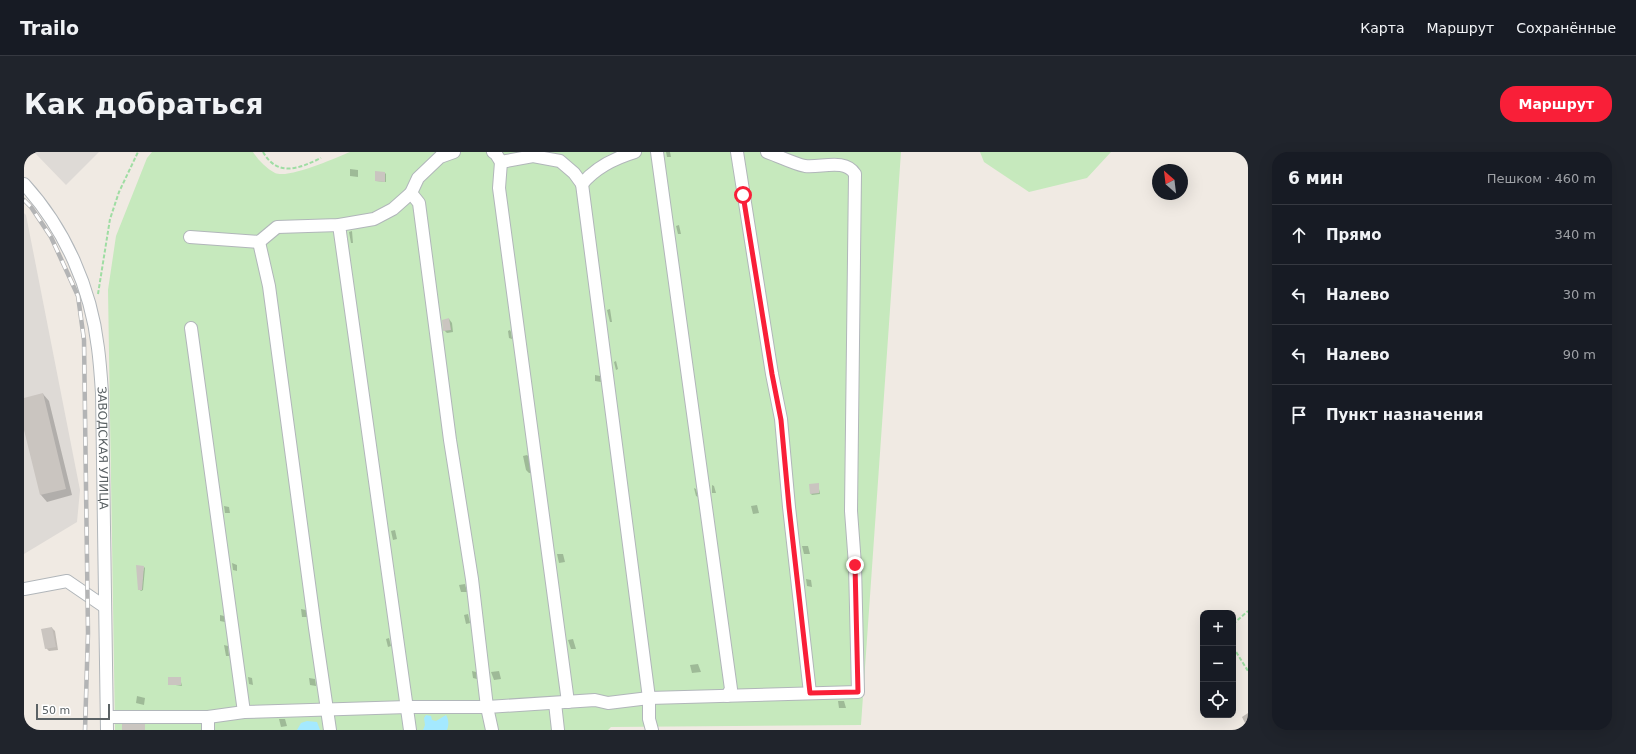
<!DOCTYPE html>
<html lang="ru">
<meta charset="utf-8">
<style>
body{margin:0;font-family:"DejaVu Sans",sans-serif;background:#20242c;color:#f1f3f6}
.controls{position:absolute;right:12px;bottom:12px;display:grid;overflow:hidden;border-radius:8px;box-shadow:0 4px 16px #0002}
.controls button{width:36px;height:36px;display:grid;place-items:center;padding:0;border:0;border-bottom:1px solid #363941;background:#171b24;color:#f1f3f6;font:20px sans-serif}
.compass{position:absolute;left:1128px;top:12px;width:36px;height:36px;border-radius:50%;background:#171b24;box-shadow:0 4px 16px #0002;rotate:332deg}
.scale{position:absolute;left:12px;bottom:10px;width:74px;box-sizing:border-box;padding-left:4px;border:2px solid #5b6265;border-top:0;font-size:11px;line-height:14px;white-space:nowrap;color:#5b6265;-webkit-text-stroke:3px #fff;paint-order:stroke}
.stop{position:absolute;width:12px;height:12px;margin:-9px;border:3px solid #f91f38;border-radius:50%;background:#fff}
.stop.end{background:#f91f38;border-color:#fff;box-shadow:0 1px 4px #0008}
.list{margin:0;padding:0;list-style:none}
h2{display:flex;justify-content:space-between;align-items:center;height:52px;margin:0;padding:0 16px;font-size:17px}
h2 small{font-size:13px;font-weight:400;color:#9ea1a6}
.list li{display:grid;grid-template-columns:26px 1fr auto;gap:12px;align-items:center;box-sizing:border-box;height:60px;padding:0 16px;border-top:1px solid #363941}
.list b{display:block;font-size:15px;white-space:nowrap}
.list em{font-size:13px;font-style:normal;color:#9ea1a6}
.icon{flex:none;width:22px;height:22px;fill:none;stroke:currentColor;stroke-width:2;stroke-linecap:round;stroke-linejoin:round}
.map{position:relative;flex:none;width:1224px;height:578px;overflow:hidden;border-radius:16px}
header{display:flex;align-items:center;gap:24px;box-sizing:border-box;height:56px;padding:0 20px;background:#171b24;border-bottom:1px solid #363941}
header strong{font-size:19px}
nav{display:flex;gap:22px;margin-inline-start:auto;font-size:14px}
.intro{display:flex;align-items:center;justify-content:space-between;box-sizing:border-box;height:96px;padding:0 24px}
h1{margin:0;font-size:28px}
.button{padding:10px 18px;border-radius:16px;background:#f91f38;color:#fff;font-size:14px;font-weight:700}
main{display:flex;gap:24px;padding:0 24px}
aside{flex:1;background:#171b24;border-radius:16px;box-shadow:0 4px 16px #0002}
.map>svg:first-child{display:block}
.industrial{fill:#dedad6}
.green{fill:#c6e9bd}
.water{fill:#a4e9ff}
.shadow{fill:#0003}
.building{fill:#cac5c0}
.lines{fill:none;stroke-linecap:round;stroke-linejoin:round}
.minor-casing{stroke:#b1b6ba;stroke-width:14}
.path{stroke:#9fdda3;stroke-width:2;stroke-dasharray:4 2;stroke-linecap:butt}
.minor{stroke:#fff;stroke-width:12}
.rail-casing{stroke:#b3b4b5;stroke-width:4.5}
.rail{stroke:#fff;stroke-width:3;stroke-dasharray:9;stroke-linecap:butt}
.route{stroke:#f91f38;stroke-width:5}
.labels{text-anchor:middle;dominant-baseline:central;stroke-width:3;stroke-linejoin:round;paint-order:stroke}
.street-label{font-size:12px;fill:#5b6265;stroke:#fff}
</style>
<header>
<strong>Trailo</strong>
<nav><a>Карта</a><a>Маршрут</a><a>Сохранённые</a></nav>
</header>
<div class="intro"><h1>Как добраться</h1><a class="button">Маршрут</a></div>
<main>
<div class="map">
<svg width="1224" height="578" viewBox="0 0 1224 578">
<rect width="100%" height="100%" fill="#f0eae3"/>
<path class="industrial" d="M10,0H75L42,33Z
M0,61L2,63L56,338L53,370L0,402Z"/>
<path class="green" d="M128,0H229C235,9 242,16 251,21C265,27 311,6 326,0H877L837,573L587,575L584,578H91L84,138L92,84L123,6Z
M956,0H1087L1063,26L1005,40L960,10Z"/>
<path class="water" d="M402,563L407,564L408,568L412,569L422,563C425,568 425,573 423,578H399L401,573L400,566Z
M283,569L293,570L296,578H273L277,571Z"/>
<path class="shadow" d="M642,0H646L647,5H643Z
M326,17L334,18V25L326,24Z
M361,21L362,22V30L352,29Z
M655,73L657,82H654L652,74Z
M328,79L329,91H327L325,80Z
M586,157L588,170H586L583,158Z
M425,167L428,171L429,180L423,181L420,178Z
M486,178L487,180L488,187L485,186L484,179Z
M592,209L594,217L592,218L590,210Z
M571,223L576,224L577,230L571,229Z
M19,242L25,249L48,343L23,350L17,343L0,274V247Z
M503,303L506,306L508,321H505L502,318L499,304Z
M794,332L796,342L788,343L786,341Z
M688,333L690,334L692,341H688Z
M670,336L672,337L674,345L672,344Z
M733,353L735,361L729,362L727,354Z
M200,354L205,355L206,361H201Z
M371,378L373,387L369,388L367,379Z
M778,394H784L786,402H780Z
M533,402H539L541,410L535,411Z
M208,411L213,413V419L209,418Z
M120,415L121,416L119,438L117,439L115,437Z
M782,427L787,428L788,435L783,434Z
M441,432L443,440H437L435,433Z
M277,457L282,458L283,465H278Z
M444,462L446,471L442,472L440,463Z
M196,463L200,464L201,470L196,469Z
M28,476L31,479L34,498L25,499L22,496Z
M365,486L367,494L364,495L362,487Z
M549,487L552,497H547L544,488Z
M200,493L204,494L205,504H202Z
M674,512L677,520L668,521L666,513Z
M448,519L452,520L453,527L449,526Z
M475,519L477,527L470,528L467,520Z
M224,525L228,526L229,533L225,532Z
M156,526L158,534L145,532Z
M285,526L291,527L292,534L286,533Z
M113,544L121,546L120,553L112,551Z
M814,549H820L822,556H815Z
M1224,561V577L1218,565Z
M255,567H261L263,574L257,575Z"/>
<path class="building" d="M351,19L361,20V30L351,29Z
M425,166L427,178L419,179L418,168Z
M19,241L42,337L16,343L0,278V246Z
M795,331V341L786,342L785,332Z
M112,413L120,414L118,438H114Z
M28,475L32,495L21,497L17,477Z
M144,525H157V533H144Z
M98,572H121V578H98Z"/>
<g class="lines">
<g class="minor-casing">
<g id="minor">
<path d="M469,0L472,2L477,10L509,4L536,9L550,21L558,32C571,16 591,6 611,0"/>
<path d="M633,0L707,537L703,544"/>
<path d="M713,0L748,222L757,267L765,355L786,541"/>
<path d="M477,10L475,36L544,550"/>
<path id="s1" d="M0,32C41,77 67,136 74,196C76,211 77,226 78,241L83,578"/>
<path d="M558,32L625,546V567L628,578"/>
<path d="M387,41L395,51L426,288L448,427L463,555L468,578"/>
<path d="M315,73L386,578"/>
<path d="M166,85L235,90L253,75L315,73L350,67L369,57L387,41L394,26L416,5L430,0"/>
<path d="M235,90L245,134L291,476L306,578"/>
<path d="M167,176L220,560"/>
<path d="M0,437L43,429L81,455"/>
<path d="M531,551L534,578"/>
<path d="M83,565H184L220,560L384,555H463L571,548L584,551L625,546L834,540L831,413L827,359L831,22C821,6 797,16 781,14C768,11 755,4 743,0"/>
<path d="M184,565V578"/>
</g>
</g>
<path class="path" d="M239,0C254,26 276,16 297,6
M74,142L86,67L95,40L114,0
M1209,472L1224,459
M1209,495L1224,519"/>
<use href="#minor" class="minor"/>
<g class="rail-casing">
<path id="rail" d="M0,48L7,55L27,85L54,144L60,188L64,481L61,578"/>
</g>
<use href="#rail" class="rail"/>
</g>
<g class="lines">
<path class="route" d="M719,43L748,222L757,268L765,355L786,541L834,540L831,413"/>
</g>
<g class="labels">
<g class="street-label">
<text stroke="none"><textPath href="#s1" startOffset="283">ЗАВОДСКАЯ УЛИЦА</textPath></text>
</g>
</g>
</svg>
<div class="controls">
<button>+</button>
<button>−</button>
<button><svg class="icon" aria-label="locate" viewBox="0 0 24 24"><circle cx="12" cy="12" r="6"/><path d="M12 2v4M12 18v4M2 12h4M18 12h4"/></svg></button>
</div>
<svg class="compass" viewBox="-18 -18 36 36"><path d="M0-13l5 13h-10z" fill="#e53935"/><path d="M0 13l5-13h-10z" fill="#9ea1a6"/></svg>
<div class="scale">50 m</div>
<div class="stop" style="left:719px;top:43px"></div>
<div class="stop end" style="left:831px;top:413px"></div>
</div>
<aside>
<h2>6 мин<small>Пешком · 460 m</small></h2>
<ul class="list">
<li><svg class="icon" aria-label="ahead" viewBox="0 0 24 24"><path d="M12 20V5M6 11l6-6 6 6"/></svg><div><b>Прямо</b></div><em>340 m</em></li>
<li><svg class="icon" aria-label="left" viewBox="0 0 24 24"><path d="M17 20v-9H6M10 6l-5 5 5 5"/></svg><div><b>Налево</b></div><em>30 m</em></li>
<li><svg class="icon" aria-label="left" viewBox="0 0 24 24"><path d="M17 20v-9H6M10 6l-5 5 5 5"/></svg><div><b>Налево</b></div><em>90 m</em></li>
<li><svg class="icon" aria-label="arrive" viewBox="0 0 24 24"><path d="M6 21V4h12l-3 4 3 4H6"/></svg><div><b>Пункт назначения</b></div></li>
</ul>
</aside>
</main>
